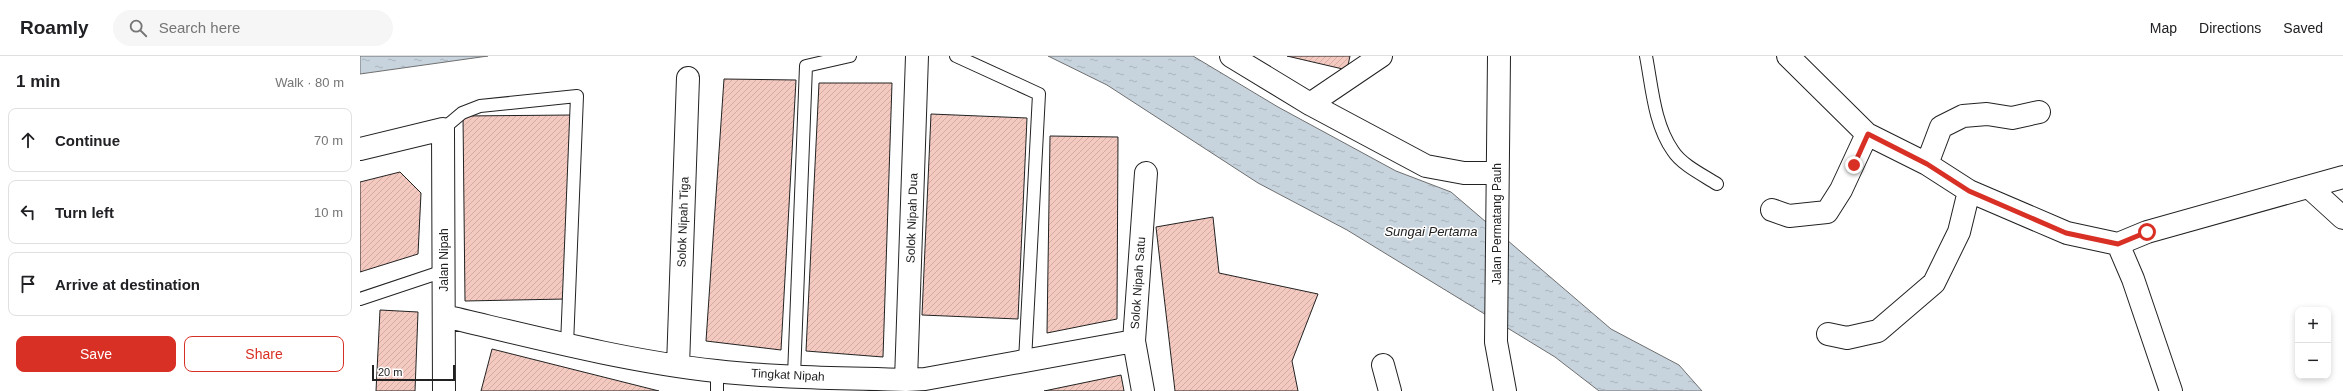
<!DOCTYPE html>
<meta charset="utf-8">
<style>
body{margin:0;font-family:Helvetica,sans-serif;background:#f6f6f6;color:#202124}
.controls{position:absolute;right:12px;bottom:12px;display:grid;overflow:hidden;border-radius:8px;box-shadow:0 2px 6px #0003}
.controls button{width:36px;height:36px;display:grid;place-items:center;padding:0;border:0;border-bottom:1px solid #e0e0e0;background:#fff;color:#202124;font:20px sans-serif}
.scale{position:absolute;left:12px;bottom:10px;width:83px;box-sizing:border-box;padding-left:4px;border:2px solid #222;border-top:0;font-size:11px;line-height:14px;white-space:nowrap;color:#222;-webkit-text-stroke:3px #fff;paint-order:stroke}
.stop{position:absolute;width:12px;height:12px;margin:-9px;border:3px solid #d93025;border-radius:50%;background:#fff}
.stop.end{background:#d93025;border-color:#fff;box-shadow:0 1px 4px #0008}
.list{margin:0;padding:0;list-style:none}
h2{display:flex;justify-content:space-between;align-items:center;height:52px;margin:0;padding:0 16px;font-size:17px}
h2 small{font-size:13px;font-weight:400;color:#757577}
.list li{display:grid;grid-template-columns:26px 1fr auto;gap:12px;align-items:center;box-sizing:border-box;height:64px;margin:0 8px 8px;padding:0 8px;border:1px solid #e0e0e0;border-radius:8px}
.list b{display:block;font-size:15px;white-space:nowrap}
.list em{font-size:13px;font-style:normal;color:#757577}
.actions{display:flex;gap:8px;padding:12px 16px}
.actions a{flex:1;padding:9px 0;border:1px solid #d93025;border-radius:8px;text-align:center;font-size:14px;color:#d93025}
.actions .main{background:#d93025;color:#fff}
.icon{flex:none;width:22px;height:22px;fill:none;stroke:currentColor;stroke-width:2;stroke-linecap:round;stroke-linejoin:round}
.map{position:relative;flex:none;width:1983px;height:335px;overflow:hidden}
header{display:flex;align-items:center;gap:24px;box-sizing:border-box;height:56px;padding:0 20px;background:#fff;border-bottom:1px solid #e0e0e0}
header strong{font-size:19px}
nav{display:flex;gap:22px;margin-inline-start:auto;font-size:14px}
.search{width:280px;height:36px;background:#f6f6f6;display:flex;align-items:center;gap:10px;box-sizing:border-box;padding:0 14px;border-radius:22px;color:#757577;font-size:15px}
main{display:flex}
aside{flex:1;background:#fff}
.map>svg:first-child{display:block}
.water{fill:url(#water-ripples);stroke:#6f6f6f}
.building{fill:url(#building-hatch);stroke:#222}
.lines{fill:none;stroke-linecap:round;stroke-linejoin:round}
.lane-casing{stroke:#222;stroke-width:14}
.street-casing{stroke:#222;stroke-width:24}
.secondary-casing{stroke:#222;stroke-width:24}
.primary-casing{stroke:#222;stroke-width:24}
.lane{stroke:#fff;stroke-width:12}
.street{stroke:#fff;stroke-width:22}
.secondary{stroke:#fff;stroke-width:22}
.primary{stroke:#fff;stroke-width:22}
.route{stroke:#d93025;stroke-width:5}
.labels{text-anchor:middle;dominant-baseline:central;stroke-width:3;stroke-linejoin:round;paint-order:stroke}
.street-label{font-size:12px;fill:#222;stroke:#fff}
.water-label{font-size:13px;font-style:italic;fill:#222;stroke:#fff}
</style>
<header>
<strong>Roamly</strong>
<div class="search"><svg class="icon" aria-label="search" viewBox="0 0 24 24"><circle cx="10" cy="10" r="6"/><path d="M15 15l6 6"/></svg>Search here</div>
<nav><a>Map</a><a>Directions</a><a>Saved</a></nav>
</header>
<main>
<aside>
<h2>1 min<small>Walk · 80 m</small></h2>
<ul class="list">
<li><svg class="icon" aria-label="ahead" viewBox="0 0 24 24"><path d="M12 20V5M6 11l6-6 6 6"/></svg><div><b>Continue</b></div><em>70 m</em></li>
<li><svg class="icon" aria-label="left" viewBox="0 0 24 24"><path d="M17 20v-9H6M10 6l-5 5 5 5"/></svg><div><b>Turn left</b></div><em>10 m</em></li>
<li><svg class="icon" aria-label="arrive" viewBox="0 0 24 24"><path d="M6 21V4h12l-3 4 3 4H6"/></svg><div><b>Arrive at destination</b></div></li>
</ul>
<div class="actions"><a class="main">Save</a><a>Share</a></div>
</aside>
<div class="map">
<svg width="1983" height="335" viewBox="0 0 1983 335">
<defs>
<pattern id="water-ripples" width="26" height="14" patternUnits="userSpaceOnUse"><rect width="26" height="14" fill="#c7d3dd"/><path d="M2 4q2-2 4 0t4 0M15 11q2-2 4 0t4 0" fill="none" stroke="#abb5bd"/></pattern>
<pattern id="building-hatch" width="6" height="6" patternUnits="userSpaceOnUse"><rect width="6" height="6" fill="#f3c9c0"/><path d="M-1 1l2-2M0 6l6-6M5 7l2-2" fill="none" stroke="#d0aca5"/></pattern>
</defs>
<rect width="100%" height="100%" fill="#fff"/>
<path class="water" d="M0,0H128L0,18Z
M688,0H833L918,51L1036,115L1091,136L1251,273L1319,309L1342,335H1239L1195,301L987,174L898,127L747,29Z"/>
<path class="building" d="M927,0H990L987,14Z
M364,23L436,24L421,294L346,285Z
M459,27H532L523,301L446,295Z
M571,58L667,62L658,263L562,259Z
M212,59L206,243L105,245L103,60Z
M690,80L758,81L757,263L687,277Z
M40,116L61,137L58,198L0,216V126Z
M853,161L859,217L958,238L932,305L938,335H815L796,171Z
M20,254L58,256L55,335H16Z
M132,293L299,335H121Z
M761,319L764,335H684Z"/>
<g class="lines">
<g class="lane-casing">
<path id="lane" d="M596,0L679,38L665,305
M1286,0C1292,31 1294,68 1313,95C1322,109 1343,119 1357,128
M83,73L102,57L120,50L217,40L207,289
M0,243L84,215
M434,320L446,10L490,0
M357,335V315"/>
</g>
<g class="street-casing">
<path id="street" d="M1428,0L1507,78L1567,108L1609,135L1707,177L1758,188L1787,176L1983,121
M0,93L83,73L84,335
M1567,108L1581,71L1603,60L1627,58L1652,62L1679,56
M1949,131L1983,162
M1412,154L1429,160L1467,156L1481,134L1507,78
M1758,188L1773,223L1811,335
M84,260C174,281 265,305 356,315C419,322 483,322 546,324L565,323L774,285
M1468,278L1487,282L1518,275L1574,227L1599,176L1609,135
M1023,309L1030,335
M318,310L328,22
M546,324L557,0
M783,335L774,285L786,117"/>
</g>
<g class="secondary-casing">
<path id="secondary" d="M871,0L950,48L1066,110L1104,117H1137
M950,48L1021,0"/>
</g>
<g class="primary-casing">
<path id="primary" d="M1139,0L1136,286L1145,335"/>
</g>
<use href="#lane" class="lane"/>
<use href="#street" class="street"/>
<use href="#secondary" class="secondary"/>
<use href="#primary" class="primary"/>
</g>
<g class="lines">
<path class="route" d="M1494,109L1508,78L1567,108L1609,135L1706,177L1758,188L1787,176"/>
</g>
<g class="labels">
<g class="street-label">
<text transform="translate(552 162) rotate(-88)">Solok Nipah Dua</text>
<text transform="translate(323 166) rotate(-88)">Solok Nipah Tiga</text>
<text transform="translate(1137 168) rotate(-90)">Jalan Permatang Pauh</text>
<text transform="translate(84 204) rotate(-90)">Jalan Nipah</text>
<text transform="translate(778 227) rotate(-86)">Solok Nipah Satu</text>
<text transform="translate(428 319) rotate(3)">Tingkat Nipah</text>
</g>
<g class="water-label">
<text x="1071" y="175">Sungai Pertama</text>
</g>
</g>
</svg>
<div class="controls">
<button>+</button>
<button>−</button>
</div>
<div class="scale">20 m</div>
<div class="stop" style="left:1787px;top:176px"></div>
<div class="stop end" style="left:1494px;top:109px"></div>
</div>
</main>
